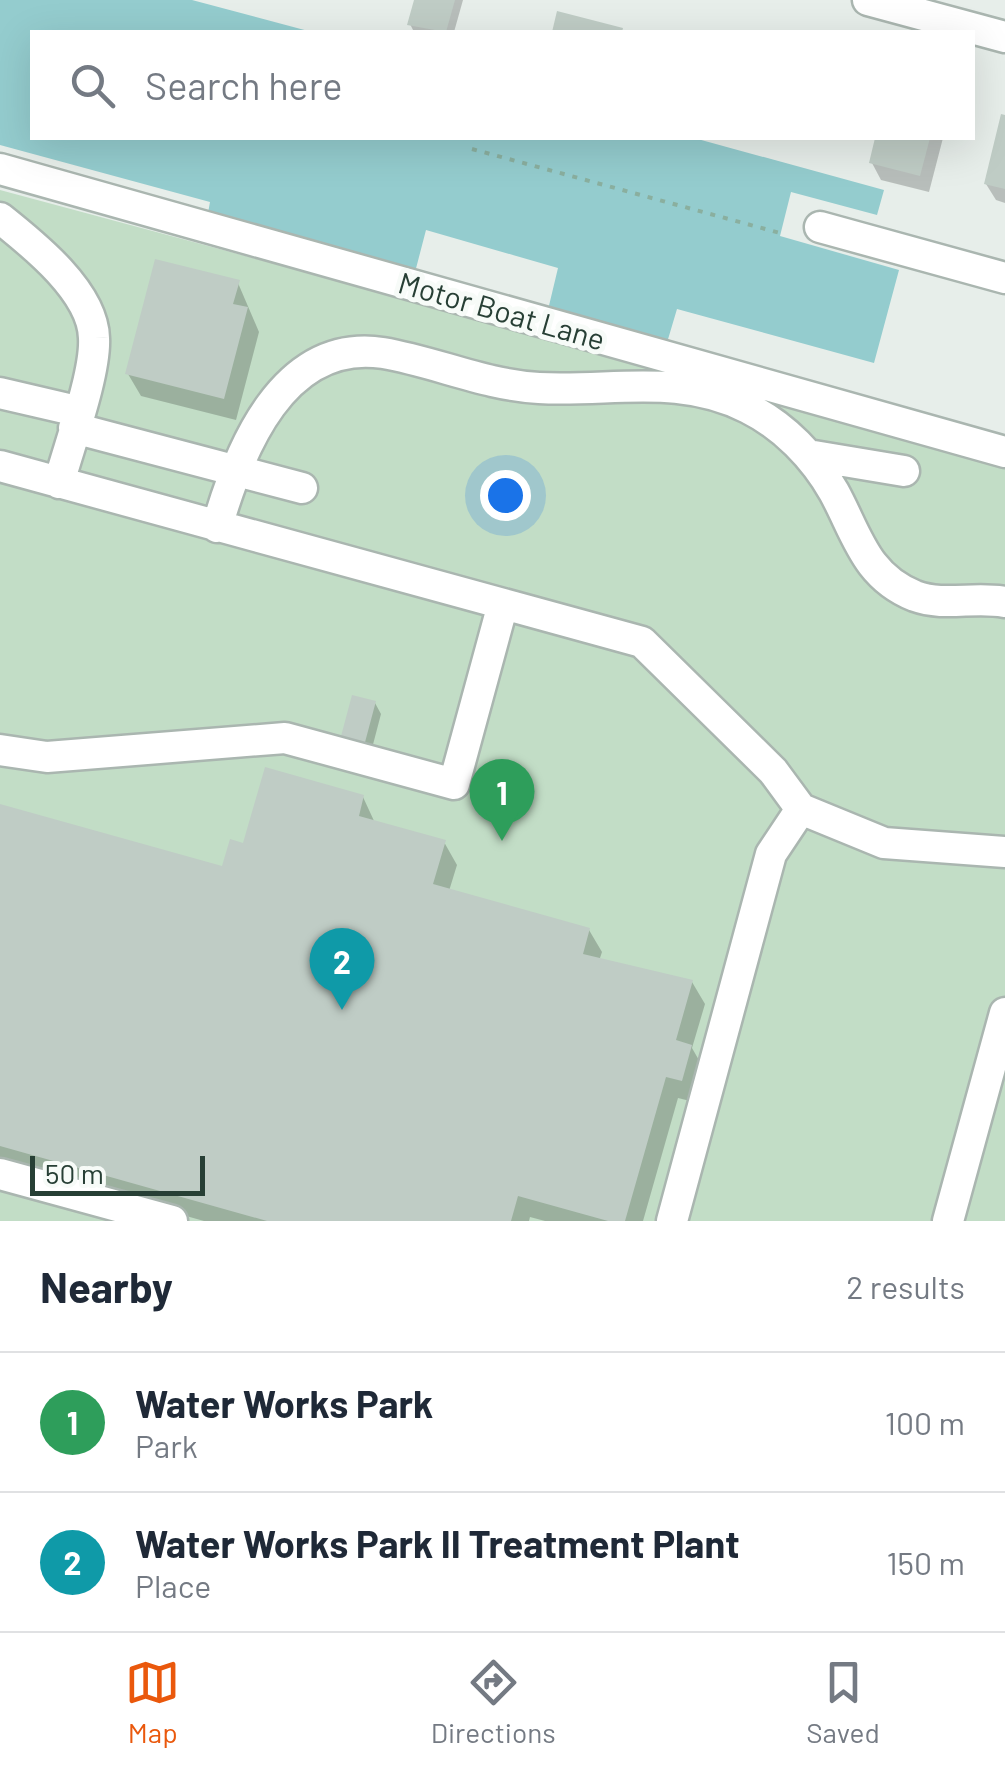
<!DOCTYPE html>
<style>
body{margin:0;font-family:Barlow,sans-serif;background:#f6f6f7;color:#1f2937}
.scale{position:absolute;left:30px;bottom:25px;width:175px;box-sizing:border-box;padding-left:10px;border:5px solid #273f35;border-top:0;font-size:28px;line-height:35px;white-space:nowrap;color:#273f35;-webkit-text-stroke:8px #f7fbf8;paint-order:stroke}
.you{position:absolute;left:505px;top:495px;width:35px;height:35px;margin:-25px;border:8px solid #fff;border-radius:50%;background:#1a73e8;box-shadow:0 0 0 15px #1a73e833}
.badge{display:grid;place-items:center;width:65px;height:65px;border-radius:50%;background:#ea580c;color:#fff;font-size:32px;font-weight:700}
.pin{position:absolute;translate:-50% -82px;filter:drop-shadow(0 2px 5px #0008)}
.pin::after{content:'';position:absolute;top:52px;width:35px;height:30px;background:inherit;clip-path:polygon(0 0,100% 0,50% 100%)}
.list{margin:0;padding:0;list-style:none}
h2{display:flex;justify-content:space-between;align-items:center;height:130px;margin:0;padding:0 40px;font-size:42px}
h2 small{font-size:32px;font-weight:400;color:#747a83}
.list li{display:grid;grid-template-columns:65px 1fr auto;gap:30px;align-items:center;box-sizing:border-box;height:140px;padding:0 40px;border-top:2px solid #e0e1e3}
.list b{display:block;font-size:38px;white-space:nowrap}
.list p{margin:0;font-size:32px;white-space:nowrap;color:#747a83}
.list em{font-size:32px;font-style:normal;color:#747a83}
.icon{flex:none;width:55px;height:55px;fill:none;stroke:currentColor;stroke-width:2;stroke-linecap:round;stroke-linejoin:round}
.map{position:relative;flex:none;width:1005px;height:1221px;overflow:hidden}
.search{position:absolute;background:#fff;box-shadow:0 10px 40px #0002;left:30px;right:30px;top:30px;height:110px;display:flex;align-items:center;gap:25px;box-sizing:border-box;padding:0 35px;border-radius:0px;color:#747a83;font-size:38px}
.sheet{height:410px;background:#fff}
nav{display:flex;justify-content:space-around;align-items:center;box-sizing:border-box;height:140px;border-top:2px solid #e0e1e3;background:#fff;font-size:28px;color:#747a83}
nav a{display:grid;justify-items:center;gap:5px}
nav .on{color:#ea580c}
.map>svg:first-child{display:block}
.green{fill:#c2ddc6}
.water{fill:#94ccce}
.shadow{fill:#0003}
.building{fill:#bfccc5}
.lines{fill:none;stroke-linecap:round;stroke-linejoin:round}
.minor-casing{stroke:#aab6b0;stroke-width:35}
.path{stroke:#8aaf9f;stroke-width:4;stroke-dasharray:5 8;stroke-linecap:butt}
.minor{stroke:#fff;stroke-width:30}
.labels{text-anchor:middle;dominant-baseline:central;stroke-width:10;stroke-linejoin:round;paint-order:stroke}
.street-label{font-size:30px;fill:#273f35;stroke:#f7fbf8}
</style>
<div class="map">
<svg width="1005" height="1221" viewBox="0 0 1005 1221">
<rect width="100%" height="100%" fill="#e7eeea"/>
<path class="green" d="M0,190L1005,460V1221H0Z"/>
<path class="water" d="M0,0H192L312,32H32V138H694L884,190L877,215L791,192L780,236L899,270L874,363L677,309L666,346L547,314L558,268L426,230L413,280L206,224L210,202L0,145Z"/>
<path class="shadow" d="M416,0H463L454,32H414L410,24Z
M1005,118V203L996,200L986,184Z
M878,138H943L929,192L881,180L872,163Z
M238,283L259,332L236,420L141,396L128,374Z
M375,703L381,714L370,756L343,740Z
M363,797L375,823L444,842L457,865L449,891L589,930L602,952L599,961L692,982L705,1004L692,1048L704,1069L694,1102L678,1098L643,1221H545L530,1217L529,1221H204L0,1164V806L224,869L245,846Z"/>
<path class="building" d="M414,0H455L446,32L407,25Z
M557,11L623,28L622,32H552Z
M1001,114L1005,115V189L984,184Z
M875,138H930L920,176L869,163Z
M155,259L240,280L233,304L248,307L224,399L125,374Z
M352,695L376,701L364,746L340,740Z
M265,767L364,795L359,816L446,840L433,884L590,928L583,954L693,980L676,1040L692,1045L682,1081L666,1077L625,1221H608L518,1196L511,1221H267L0,1146V804L222,866L230,839L243,843Z"/>
<g class="lines">
<g class="minor-casing">
<path id="minor" d="M868,0L1005,37
M0,169L1005,452
M0,218C34,245 93,292 94,338C96,373 69,446 59,483
M820,227L1005,278
M0,393L77,411
M74,428L302,488
M808,455L904,471
M0,466L642,642L773,771L801,809L884,843L1005,852
M217,527C239,450 283,338 383,353C436,362 485,385 539,388C612,392 679,373 748,408C784,426 814,457 834,492C857,534 865,576 915,596C945,607 974,596 1005,602
M0,750L47,757L285,738L454,784L503,604
M0,1174L172,1221
M672,1221L771,854L801,809
M948,1221L1005,1013"/>
</g>
<path class="path" d="M472,149L780,233"/>
<use href="#minor" class="minor"/>
</g>
<g class="labels">
<g class="street-label">
<text transform="translate(502 310) rotate(16)">Motor Boat Lane</text>
</g>
</g>
</svg>
<div class="scale">50 m</div>
<div class="you"></div>
<div class="pin badge" style="left:502px;top:841px;background:#2e9e5b">1</div>
<div class="pin badge" style="left:342px;top:1010px;background:#0f9aa8">2</div>
<div class="search"><svg class="icon" aria-label="search" viewBox="0 0 24 24"><circle cx="10" cy="10" r="6"/><path d="M15 15l6 6"/></svg>Search here</div>
</div>
<section class="sheet">
<h2>Nearby<small>2 results</small></h2>
<ul class="list">
<li><span class="badge" style="background:#2e9e5b">1</span><div><b>Water Works Park</b><p>Park</p></div><em>100 m</em></li>
<li><span class="badge" style="background:#0f9aa8">2</span><div><b>Water Works Park II Treatment Plant</b><p>Place</p></div><em>150 m</em></li>
</ul>
</section>
<nav>
<a class="on"><svg class="icon" aria-label="map" viewBox="0 0 24 24"><path d="M3 6l6-2 6 2 6-2v14l-6 2-6-2-6 2zM9 4v14M15 6v14"/></svg>Map</a>
<a><svg class="icon" aria-label="directions" viewBox="0 0 24 24"><path d="M12 3l9 9-9 9-9-9zM9 14v-3h6M13 9l2 2-2 2"/></svg>Directions</a>
<a><svg class="icon" aria-label="saved" viewBox="0 0 24 24"><path d="M7 4h10v16l-5-4-5 4z"/></svg>Saved</a>
</nav>
